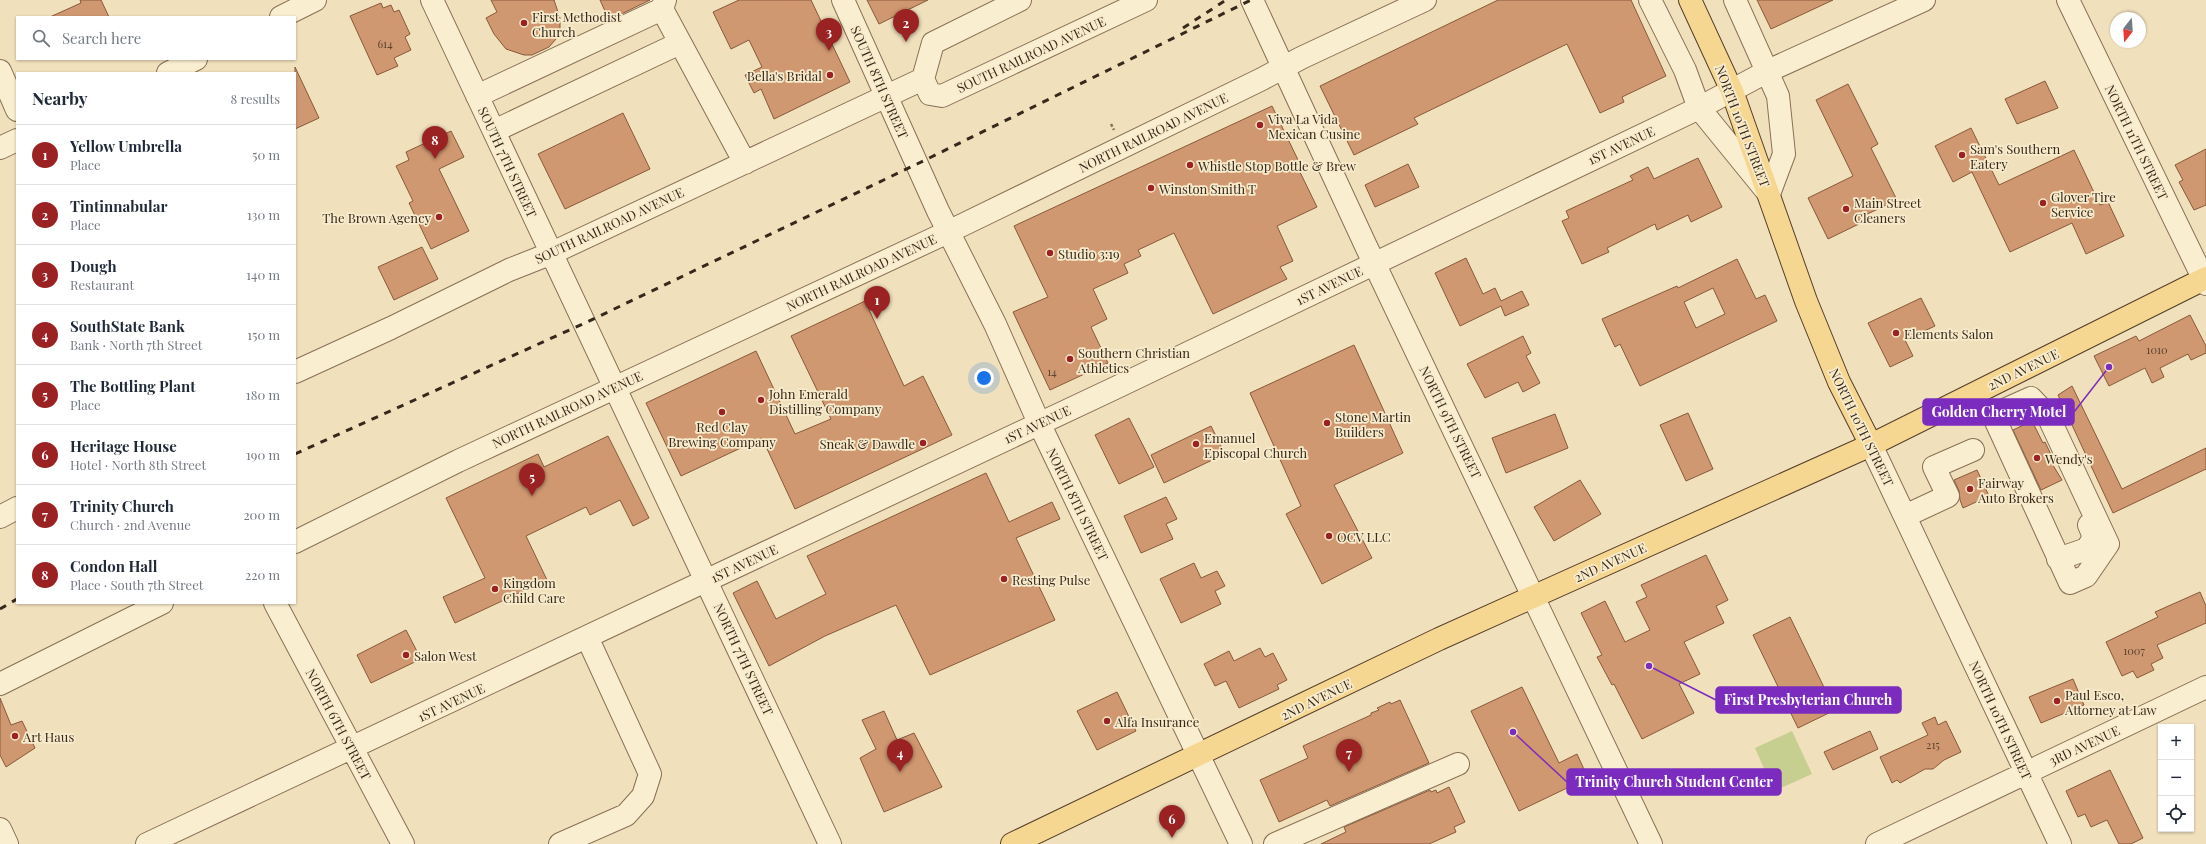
<!DOCTYPE html>
<meta charset="utf-8">
<style>
body{margin:0;font-family:"Playfair Display",serif;background:#f6f6f7;color:#1f2937}
.controls{position:absolute;right:12px;bottom:12px;display:grid;overflow:hidden;border-radius:0px;box-shadow:0 1px 3px #0004}
.controls button{width:36px;height:36px;display:grid;place-items:center;padding:0;border:0;border-bottom:1px solid #e0e1e3;background:#fff;color:#1f2937;font:20px sans-serif}
.compass{position:absolute;left:2110px;top:12px;width:36px;height:36px;border-radius:50%;background:#fff;box-shadow:0 1px 3px #0004;rotate:197deg}
.you{position:absolute;left:984px;top:378px;width:14px;height:14px;margin:-10px;border:3px solid #fff;border-radius:50%;background:#1a73e8;box-shadow:0 0 0 6px #1a73e833}
.badge{display:grid;place-items:center;width:26px;height:26px;border-radius:50%;background:#9a2223;color:#fff;font-size:13px;font-weight:700}
.pin{position:absolute;translate:-50% -33px;filter:drop-shadow(0 1px 2px #0008)}
.pin::after{content:'';position:absolute;top:21px;width:14px;height:12px;background:inherit;clip-path:polygon(0 0,100% 0,50% 100%)}
.list{margin:0;padding:0;list-style:none}
h2{display:flex;justify-content:space-between;align-items:center;height:52px;margin:0;padding:0 16px;font-size:17px}
h2 small{font-size:13px;font-weight:400;color:#747a83}
.list li{display:grid;grid-template-columns:26px 1fr auto;gap:12px;align-items:center;box-sizing:border-box;height:60px;padding:0 16px;border-top:1px solid #e0e1e3}
.list b{display:block;font-size:15px;white-space:nowrap}
.list p{margin:0;font-size:13px;white-space:nowrap;color:#747a83}
.list em{font-size:13px;font-style:normal;color:#747a83}
.icon{flex:none;width:22px;height:22px;fill:none;stroke:currentColor;stroke-width:2;stroke-linecap:round;stroke-linejoin:round}
.map{position:relative;flex:none;width:2206px;height:844px;overflow:hidden}
.search{position:absolute;background:#fff;box-shadow:0 1px 3px #0004;left:16px;top:16px;width:280px;height:44px;display:flex;align-items:center;gap:10px;box-sizing:border-box;padding:0 14px;border-radius:0px;color:#747a83;font-size:15px}
.panel{position:absolute;background:#fff;box-shadow:0 1px 3px #0004;left:16px;top:72px;width:280px;height:532px;border-radius:0px}
.map>svg:first-child{display:block}
.green{fill:#c6ce90}
.building{fill:#d09870;stroke:#88593a;fill-rule:evenodd}
.lines{fill:none;stroke-linecap:round;stroke-linejoin:round}
.minor-casing{stroke:#887055;stroke-width:24}
.major-casing{stroke:#553e2a;stroke-width:24}
.path{stroke:#887055;stroke-width:2.5;stroke-dasharray:3 2;stroke-linecap:butt}
.minor{stroke:#faeed0;stroke-width:22}
.major{stroke:#f6d791;stroke-width:22}
.rail{stroke:#36281b;stroke-width:3;stroke-dasharray:7 7;stroke-linecap:butt}
.poi-dot{fill:#9a2223;stroke:#f7ebcc;stroke-width:1.5}
.labels{text-anchor:middle;dominant-baseline:central;stroke-width:3.5;stroke-linejoin:round;paint-order:stroke}
.number-label{font-size:11px;fill:#5c4430}
.poi-label{font-size:13px;fill:#36281b;stroke:#f7ebcc;text-anchor:start}
.street-label{font-size:13px;fill:#36281b;stroke:#f7ebcc}
.leader{fill:none;stroke:#7b2cbf;stroke-width:1.5}
.callout-dot{fill:#7b2cbf;stroke:#f7ebcc;stroke-width:1.5}
.callout{fill:#7b2cbf;stroke:#7b2cbf;stroke-width:1.5}
.callout-label{font-size:14px;text-anchor:middle;font-weight:bold;fill:#fff}
</style>
<div class="map">
<svg width="2206" height="844" viewBox="0 0 2206 844">
<rect width="100%" height="100%" fill="#f0e0bc"/>
<path class="green" d="M1792,731L1812,774L1774,791L1755,748Z"/>
<path class="building" d="M80,0H101L109,17H50L81,3Z
M491,0H554L560,18V28L556,39L549,47L532,55H524L506,49L494,34L486,18L497,12Z
M600,0H650L609,20Z
M739,0H811L850,82L774,119L761,89L754,93L745,75L762,67L749,40L731,49L713,12Z
M867,0H928L879,24Z
M1498,0H1631L1666,76L1622,97L1624,102L1600,113L1567,44L1414,118L1418,124L1354,155L1320,86Z
M1757,0H1833L1771,29Z
M381,3L383,8L391,5L394,12L399,10L410,34L405,37L411,50L394,58L398,66L377,75L350,16Z
M295,67L319,118L295,129Z
M2045,81L2058,108L2017,124L2005,99Z
M1848,84L1878,144L1871,148L1897,200L1861,217L1863,222L1828,239L1808,198L1853,176L1816,100Z
M1272,106L1300,164L1297,166L1317,207L1277,226L1293,261L1280,267L1287,279L1213,314L1174,233L1138,250L1141,256L1124,264L1128,273L1093,289L1107,319L1091,327L1108,363L1050,390L1013,312L1048,297L1014,226Z
M623,113L650,169L565,209L538,154Z
M1971,128L1999,185L2074,150L2100,205L2108,202L2124,236L2086,254L2072,223L2010,252L1972,172L1953,182L1935,146Z
M451,131L464,157L439,169L469,231L431,249L409,203L413,201L396,166L409,160L406,152Z
M2206,149V205L2194,210L2179,182L2183,180L2175,165Z
M1698,158L1722,207L1691,222L1688,215L1657,230L1655,224L1607,248L1609,252L1582,264L1562,221L1569,218L1566,211L1633,180L1630,176L1648,167L1654,179Z
M1408,164L1419,187L1375,207L1365,185Z
M422,247L438,279L394,300L378,267Z
M1466,258L1483,294L1495,288L1501,301L1522,291L1529,305L1505,316L1501,306L1460,326L1435,273Z
M1737,259L1756,299L1765,295L1777,321L1640,386L1620,344L1615,347L1602,319L1677,286L1678,288ZM1713,288L1725,314L1696,328L1684,302Z
M1921,298L1935,326L1905,340L1913,356L1890,367L1868,323Z
M865,301L904,386L923,376L952,435L795,509L762,438L681,476L646,403L756,351L795,434L831,419L791,336Z
M2190,315L2206,346V353L2191,360L2188,354L2160,368L2164,377L2152,383L2145,368L2109,386L2094,356L2136,336L2139,341Z
M1523,336L1531,353L1526,356L1540,383L1523,392L1518,382L1485,398L1467,364Z
M1354,345L1403,453L1334,485L1372,558L1322,584L1286,514L1301,506L1250,393Z
M2072,386L2122,489L2206,448V469L2113,513L2058,395Z
M1688,413L1713,469L1686,481L1660,425Z
M1555,414L1568,448L1506,473L1492,438Z
M1129,418L1154,467L1119,484L1095,435Z
M2032,421L2043,443L2045,442L2054,461L2051,462L2062,480L2041,490L2013,430Z
M1211,426L1225,454L1164,483L1151,455Z
M608,436L649,518L633,526L620,500L590,515L586,507L526,536L547,580L455,623L443,597L485,578L446,498L538,454L544,467Z
M1977,470L1989,496L1963,508L1960,500L1959,491L1954,480Z
M986,473L1009,522L1052,502L1060,519L1016,538L1055,620L930,675L896,605L825,636L769,666L733,593L757,581L776,619L826,594L807,556Z
M1580,480L1601,514L1554,541L1534,507Z
M1166,497L1177,519L1166,524L1173,539L1141,553L1124,516Z
M1706,555L1728,600L1716,606L1724,623L1684,642L1700,674L1679,684L1694,713L1642,739L1614,684L1612,685L1597,657L1602,655L1581,613L1605,601L1625,642L1650,630L1636,602L1647,597L1641,585Z
M1194,563L1201,578L1217,571L1225,586L1215,591L1221,604L1181,623L1160,579Z
M2200,592L2206,606V623L2157,645L2163,658L2151,664L2154,670L2137,678L2133,671L2122,676L2106,642L2158,617L2155,612Z
M1790,617L1835,710L1798,728L1753,635Z
M406,630L421,659L371,683L357,655Z
M1260,648L1265,657L1273,653L1287,680L1277,685L1279,689L1239,708L1226,681L1215,686L1204,664L1229,651L1234,661Z
M2073,679L2084,705L2041,723L2029,697Z
M1522,687L1559,763L1577,754L1588,778L1519,811L1471,711Z
M1117,692L1136,731L1097,750L1077,711Z
M0,698L11,725L22,721L35,748L6,767L0,755Z
M1400,700L1429,763L1330,806L1327,800L1279,822L1260,780L1308,758L1303,746L1371,715V713L1379,710L1377,708L1390,702L1391,704Z
M884,711L897,740L914,733L942,787L884,812L860,758L876,749L862,720Z
M1935,717L1938,725L1946,721L1961,752L1944,760L1933,769H1925L1900,783L1897,780L1892,783L1880,757L1928,735L1922,723Z
M1870,731L1878,749L1833,770L1824,752Z
M2110,770L2143,838L2131,844H2119L2107,820L2091,827L2085,814L2078,817L2066,791Z
M1449,787L1465,822L1454,827L1456,832L1429,844H1321L1346,832L1344,827L1430,790L1431,792L1436,790L1437,793Z"/>
<g class="lines">
<g class="minor-casing">
<path id="minor" d="M432,0L830,844
M665,0L662,9L745,163
M843,0L938,211L995,324L1039,423L1241,844
M1020,0L933,43L923,79L930,94L942,96L1146,0
M1252,0L1365,244L1651,844
M1650,0L1685,70L1699,108L1769,194L1784,154L1778,96L1735,0
M2068,0L2206,284
M281,17L315,0
M0,71L17,110
M168,73L196,59
M477,96L662,9
M494,131L680,43
M0,148L17,140
M295,372L391,328L509,270L552,253L923,79
M2031,398L2048,416L2108,544L2086,576L2070,583L1993,415Z
M1871,445L2060,844
M1905,516L1948,496L1934,467L1973,450
M0,517L17,508
M295,542L458,461L948,232L1262,79L1301,58L1425,0
M2058,559L2087,549L2094,537L2089,525
M275,603L403,844
M0,684L162,603
M0,829L7,844
M147,844L1113,389L1699,108L1768,71L1924,0
M560,844L626,815L643,796L650,774L587,637
M1275,844L1458,764
M1877,844L2206,687"/>
</g>
<g class="major-casing">
<path id="major" d="M1690,0L1732,91L1806,301L1839,382L1871,445
M1012,844L1439,639L1871,445L2206,278"/>
</g>
<path class="path" d="M1111,124L1114,130"/>
<use href="#minor" class="minor"/>
<use href="#major" class="major"/>
<path class="rail" d="M1183,28L1226,0
M295,454L585,323L917,164L1251,0
M0,609L17,599"/>
</g>
<g class="poi-dot">
<circle cx="524" cy="23" r="4"/>
<circle cx="830" cy="75" r="4"/>
<circle cx="1260" cy="125" r="4"/>
<circle cx="1962" cy="155" r="4"/>
<circle cx="1190" cy="165" r="4"/>
<circle cx="1151" cy="188" r="4"/>
<circle cx="2043" cy="203" r="4"/>
<circle cx="1846" cy="209" r="4"/>
<circle cx="439" cy="217" r="4"/>
<circle cx="1050" cy="253" r="4"/>
<circle cx="1896" cy="333" r="4"/>
<circle cx="1070" cy="359" r="4"/>
<circle cx="761" cy="400" r="4"/>
<circle cx="722" cy="412" r="4"/>
<circle cx="1327" cy="423" r="4"/>
<circle cx="923" cy="443" r="4"/>
<circle cx="1196" cy="444" r="4"/>
<circle cx="2037" cy="458" r="4"/>
<circle cx="1970" cy="489" r="4"/>
<circle cx="1329" cy="536" r="4"/>
<circle cx="1004" cy="579" r="4"/>
<circle cx="495" cy="589" r="4"/>
<circle cx="406" cy="655" r="4"/>
<circle cx="2057" cy="701" r="4"/>
<circle cx="1107" cy="721" r="4"/>
<circle cx="15" cy="736" r="4"/>
</g>
<g class="labels">
<g class="number-label">
<text x="385" y="43">614</text>
<text x="2157" y="349">1010</text>
<text x="1052" y="371">14</text>
<text x="2134" y="650">1007</text>
<text x="1933" y="744">215</text>
</g>
<g class="poi-label">
<text x="532" y="16">First Methodist<tspan x="532" dy="15">Church</tspan></text>
<text x="822" y="75" text-anchor="end">Bella's Bridal</text>
<text x="1268" y="118">Viva La Vida<tspan x="1268" dy="15">Mexican Cusine</tspan></text>
<text x="1970" y="148">Sam's Southern<tspan x="1970" dy="15">Eatery</tspan></text>
<text x="1198" y="165">Whistle Stop Bottle &amp; Brew</text>
<text x="1159" y="188">Winston Smith T</text>
<text x="2051" y="196">Glover Tire<tspan x="2051" dy="15">Service</tspan></text>
<text x="1854" y="202">Main Street<tspan x="1854" dy="15">Cleaners</tspan></text>
<text x="431" y="217" text-anchor="end">The Brown Agency</text>
<text x="1058" y="253">Studio 3:19</text>
<text x="1904" y="333">Elements Salon</text>
<text x="1078" y="352">Southern Christian<tspan x="1078" dy="15">Athletics</tspan></text>
<text x="769" y="393">John Emerald<tspan x="769" dy="15">Distilling Company</tspan></text>
<text x="1335" y="416">Stone Martin<tspan x="1335" dy="15">Builders</tspan></text>
<text x="722" y="426" text-anchor="middle">Red Clay<tspan x="722" dy="15">Brewing Company</tspan></text>
<text x="1204" y="437">Emanuel<tspan x="1204" dy="15">Episcopal Church</tspan></text>
<text x="915" y="443" text-anchor="end">Sneak &amp; Dawdle</text>
<text x="2045" y="458">Wendy's</text>
<text x="1978" y="482">Fairway<tspan x="1978" dy="15">Auto Brokers</tspan></text>
<text x="1337" y="536">OCV LLC</text>
<text x="1012" y="579">Resting Pulse</text>
<text x="503" y="582">Kingdom<tspan x="503" dy="15">Child Care</tspan></text>
<text x="414" y="655">Salon West</text>
<text x="2065" y="694">Paul Esco,<tspan x="2065" dy="15">Attorney at Law</tspan></text>
<text x="1115" y="721">Alfa Insurance</text>
<text x="23" y="736">Art Haus</text>
</g>
<g class="street-label">
<text transform="translate(1031 54) rotate(-25)">SOUTH RAILROAD AVENUE</text>
<text transform="translate(880 82) rotate(66)">SOUTH 8TH STREET</text>
<text transform="translate(1743 126) rotate(69)">NORTH 10TH STREET</text>
<text transform="translate(1153 132) rotate(-26)">NORTH RAILROAD AVENUE</text>
<text transform="translate(2137 142) rotate(64)">NORTH 11TH STREET</text>
<text transform="translate(1621 145) rotate(-25)">1ST AVENUE</text>
<text transform="translate(508 162) rotate(65)">SOUTH 7TH STREET</text>
<text transform="translate(609 225) rotate(-25)">SOUTH RAILROAD AVENUE</text>
<text transform="translate(861 272) rotate(-25)">NORTH RAILROAD AVENUE</text>
<text transform="translate(1329 285) rotate(-26)">1ST AVENUE</text>
<text transform="translate(2023 369) rotate(-26)">2ND AVENUE</text>
<text transform="translate(567 409) rotate(-25)">NORTH RAILROAD AVENUE</text>
<text transform="translate(1451 422) rotate(64)">NORTH 9TH STREET</text>
<text transform="translate(1037 424) rotate(-25)">1ST AVENUE</text>
<text transform="translate(1862 427) rotate(64)">NORTH 10TH STREET</text>
<text transform="translate(1078 504) rotate(64)">NORTH 8TH STREET</text>
<text transform="translate(1610 562) rotate(-24)">2ND AVENUE</text>
<text transform="translate(744 563) rotate(-25)">1ST AVENUE</text>
<text transform="translate(744 659) rotate(65)">NORTH 7TH STREET</text>
<text transform="translate(1316 699) rotate(-26)">2ND AVENUE</text>
<text transform="translate(451 702) rotate(-25)">1ST AVENUE</text>
<text transform="translate(2001 720) rotate(65)">NORTH 10TH STREET</text>
<text transform="translate(339 724) rotate(62)">NORTH 6TH STREET</text>
<text transform="translate(2084 745) rotate(-25)">3RD AVENUE</text>
</g>
</g>
<path class="leader" d="M2109 367L2074 412M1649 666L1716 700M1513 732L1567 782"/>
<g class="callout-dot">
<circle cx="2109" cy="367" r="4"/>
<circle cx="1649" cy="666" r="4"/>
<circle cx="1513" cy="732" r="4"/>
</g>
<g class="callout">
<rect x="1923" y="399" width="151" height="26" rx="4"/>
<rect x="1716" y="687" width="185" height="26" rx="4"/>
<rect x="1567" y="769" width="214" height="26" rx="4"/>
</g>
<g class="callout-label">
<text x="1999" y="417">Golden Cherry Motel</text>
<text x="1808" y="705">First Presbyterian Church</text>
<text x="1674" y="787">Trinity Church Student Center</text>
</g>
</svg>
<div class="controls">
<button>+</button>
<button>−</button>
<button><svg class="icon" aria-label="locate" viewBox="0 0 24 24"><circle cx="12" cy="12" r="6"/><path d="M12 2v4M12 18v4M2 12h4M18 12h4"/></svg></button>
</div>
<svg class="compass" viewBox="-18 -18 36 36"><path d="M0-13l5 13h-10z" fill="#e53935"/><path d="M0 13l5-13h-10z" fill="#747a83"/></svg>
<div class="you"></div>
<div class="pin badge" style="left:877px;top:319px">1</div>
<div class="pin badge" style="left:906px;top:42px">2</div>
<div class="pin badge" style="left:829px;top:51px">3</div>
<div class="pin badge" style="left:900px;top:772px">4</div>
<div class="pin badge" style="left:532px;top:496px">5</div>
<div class="pin badge" style="left:1172px;top:838px">6</div>
<div class="pin badge" style="left:1349px;top:772px">7</div>
<div class="pin badge" style="left:435px;top:159px">8</div>
<div class="search"><svg class="icon" aria-label="search" viewBox="0 0 24 24"><circle cx="10" cy="10" r="6"/><path d="M15 15l6 6"/></svg>Search here</div>
<section class="panel">
<h2>Nearby<small>8 results</small></h2>
<ul class="list">
<li><span class="badge">1</span><div><b>Yellow Umbrella</b><p>Place</p></div><em>50 m</em></li>
<li><span class="badge">2</span><div><b>Tintinnabular</b><p>Place</p></div><em>130 m</em></li>
<li><span class="badge">3</span><div><b>Dough</b><p>Restaurant</p></div><em>140 m</em></li>
<li><span class="badge">4</span><div><b>SouthState Bank</b><p>Bank · North 7th Street</p></div><em>150 m</em></li>
<li><span class="badge">5</span><div><b>The Bottling Plant</b><p>Place</p></div><em>180 m</em></li>
<li><span class="badge">6</span><div><b>Heritage House</b><p>Hotel · North 8th Street</p></div><em>190 m</em></li>
<li><span class="badge">7</span><div><b>Trinity Church</b><p>Church · 2nd Avenue</p></div><em>200 m</em></li>
<li><span class="badge">8</span><div><b>Condon Hall</b><p>Place · South 7th Street</p></div><em>220 m</em></li>
</ul>
</section>
</div>
